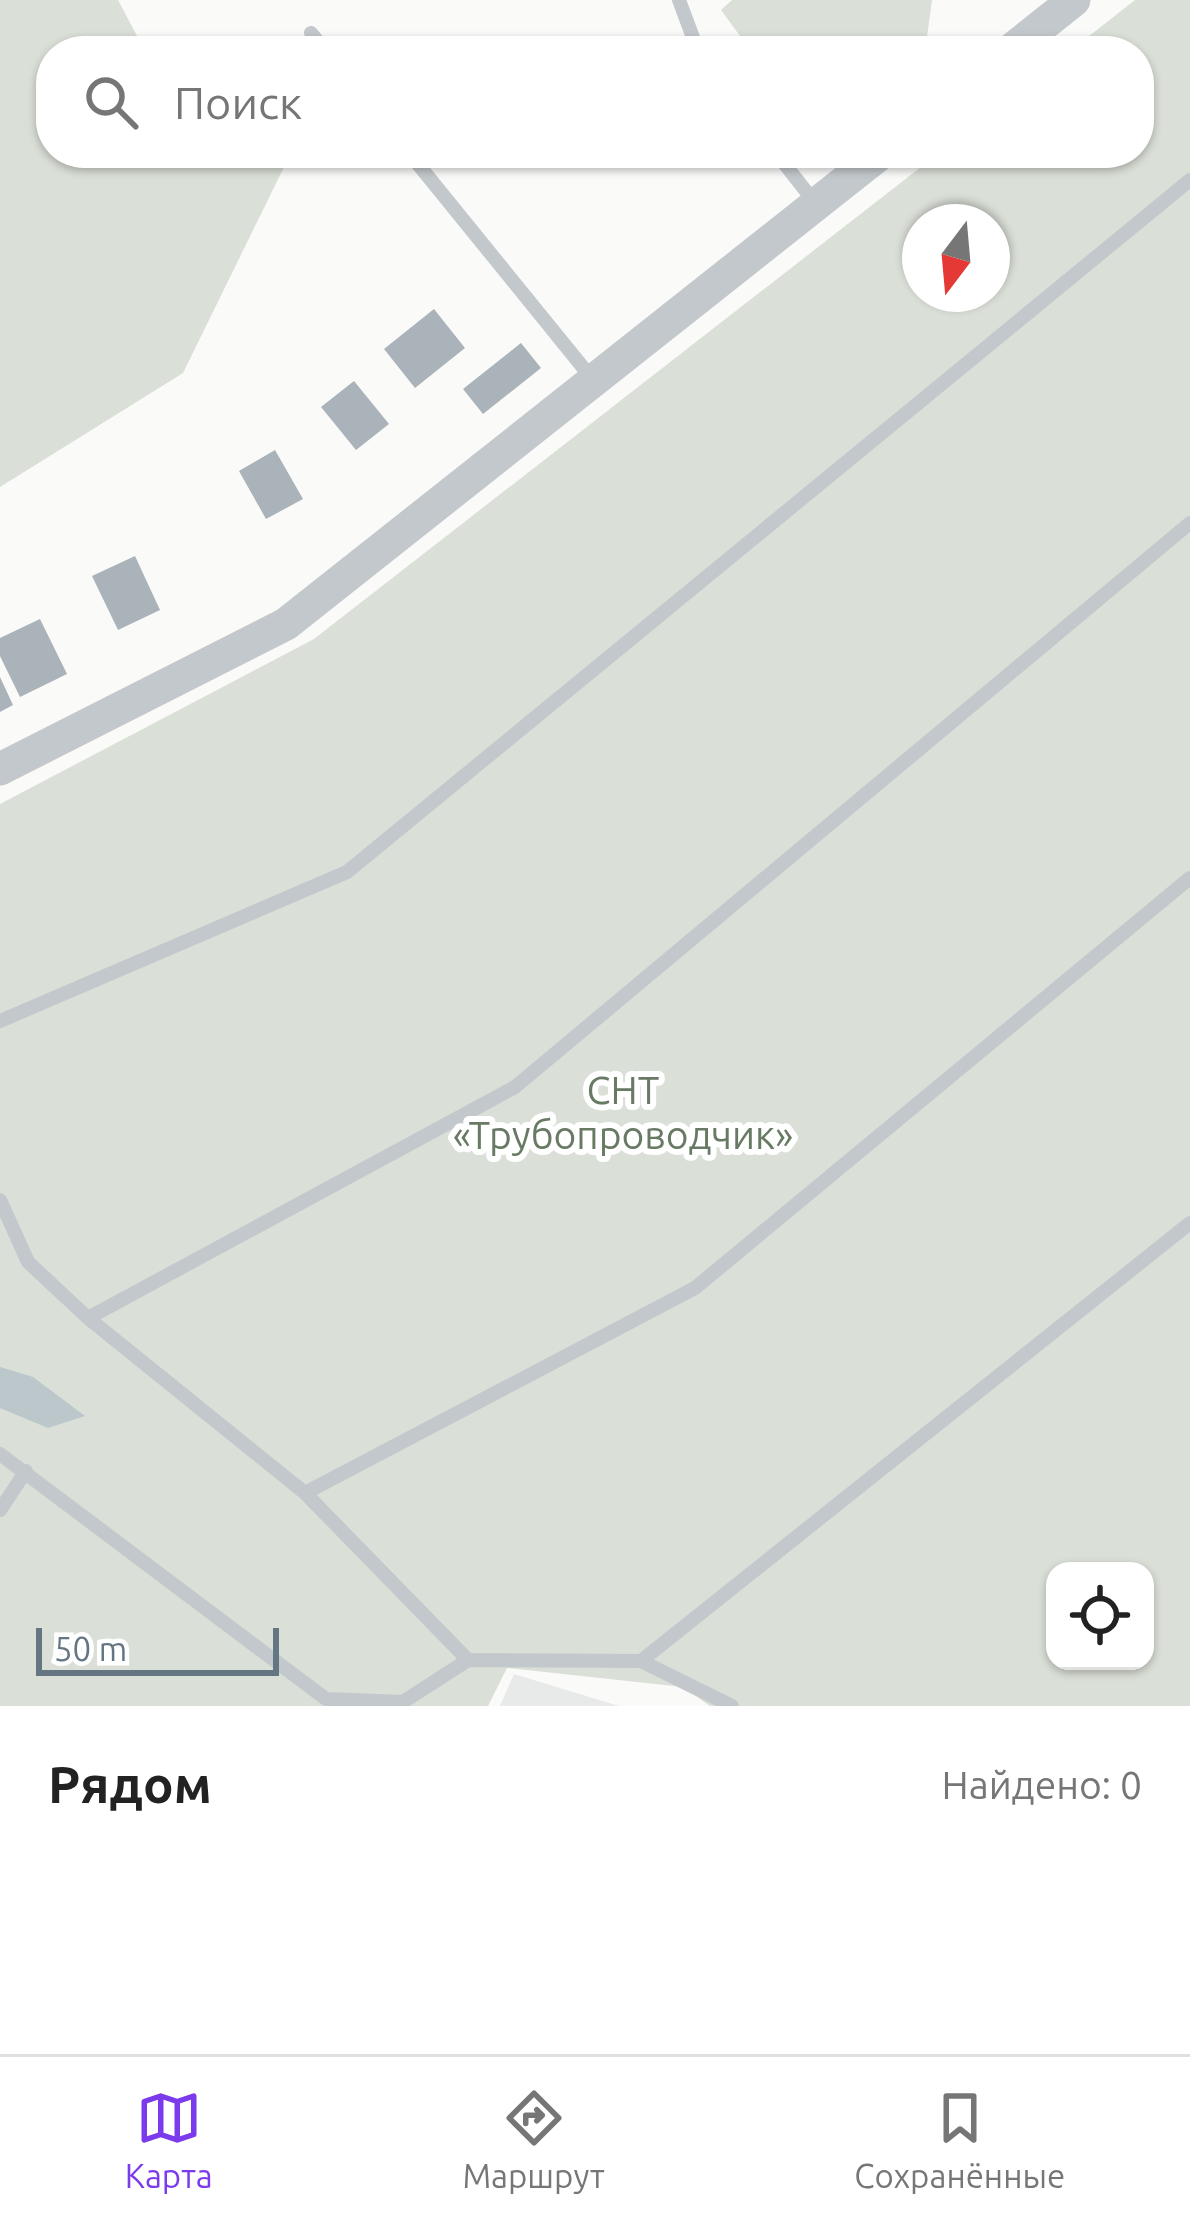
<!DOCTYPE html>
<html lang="ru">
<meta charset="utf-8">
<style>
body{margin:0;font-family:Ubuntu,sans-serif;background:#f2f2f2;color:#222}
.controls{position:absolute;right:36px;bottom:36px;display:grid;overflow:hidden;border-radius:24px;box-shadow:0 3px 9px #0004}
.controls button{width:108px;height:108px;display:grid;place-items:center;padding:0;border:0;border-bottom:3px solid #e0e0e0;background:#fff;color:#222;font:60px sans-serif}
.compass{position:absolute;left:902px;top:204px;width:108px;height:108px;border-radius:50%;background:#fff;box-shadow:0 3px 9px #0004;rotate:196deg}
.scale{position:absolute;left:36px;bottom:30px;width:243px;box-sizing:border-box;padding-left:12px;border:6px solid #657683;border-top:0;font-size:33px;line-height:42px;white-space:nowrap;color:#657683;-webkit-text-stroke:9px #fff;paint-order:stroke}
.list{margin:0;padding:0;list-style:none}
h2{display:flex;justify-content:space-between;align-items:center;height:156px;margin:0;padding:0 48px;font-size:51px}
h2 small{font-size:39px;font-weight:400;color:#767676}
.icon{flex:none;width:66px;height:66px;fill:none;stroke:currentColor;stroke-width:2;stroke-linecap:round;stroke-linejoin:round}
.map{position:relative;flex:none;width:1190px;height:1706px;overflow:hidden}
.search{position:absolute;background:#fff;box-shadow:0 3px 9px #0004;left:36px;right:36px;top:36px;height:132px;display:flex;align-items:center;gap:30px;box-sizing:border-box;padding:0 42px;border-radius:48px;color:#767676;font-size:45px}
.sheet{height:348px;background:#fff}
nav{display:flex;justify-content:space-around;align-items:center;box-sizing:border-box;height:168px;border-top:3px solid #e0e0e0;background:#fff;font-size:33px;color:#767676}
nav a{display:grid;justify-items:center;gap:6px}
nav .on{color:#7c3aed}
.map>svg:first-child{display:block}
.built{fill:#e8e9e9}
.green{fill:#dadfd7;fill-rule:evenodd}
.water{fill:#bbc7cb}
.building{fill:#aab3b9}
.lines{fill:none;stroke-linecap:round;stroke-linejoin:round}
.service{stroke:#c3c8cc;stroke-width:14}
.tertiary{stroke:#c3c8cc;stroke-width:33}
.labels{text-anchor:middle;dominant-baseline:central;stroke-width:12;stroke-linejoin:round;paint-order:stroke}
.park-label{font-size:39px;fill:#687a64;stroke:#fff}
</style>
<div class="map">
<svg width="1190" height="1706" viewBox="0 0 1190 1706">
<rect width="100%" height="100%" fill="#fafaf8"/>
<path class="built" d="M514,1674L619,1706H500Z"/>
<path class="green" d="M0,0H118L145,51H51V153H233L284,167L183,373L0,487Z
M732,0H932L926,44L914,51H751L721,10Z
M1135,0H1190V1706H710L683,1687L507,1668L488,1706H0V804L314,639L939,153H1139V51H1070ZM920,222H992V294H920ZM1055,1571H1145V1661H1055Z"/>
<path class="water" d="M0,1367L33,1377L85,1416L48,1428L0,1408Z"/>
<path class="building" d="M434,309L465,348L415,388L384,349Z
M521,343L541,368L483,414L463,389Z
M354,381L389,424L356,450L321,407Z
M275,450L303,499L266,519L239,471Z
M135,556L160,610L118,630L92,576Z
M40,619L67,674L20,697L0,656V638Z
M0,677L13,705L0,712Z"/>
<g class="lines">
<path class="service" d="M679,0L698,51
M311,33L326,51
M409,153L594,381
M776,153L816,204
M0,1021L347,872L1190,180
M0,1200L28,1262L88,1318L305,1493L468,1660L641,1661L732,1706
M88,1318L515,1087L1190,523
M0,1454L326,1699L403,1702L468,1660
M305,1493L695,1288L1190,878
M0,1510L26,1471
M641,1661L1190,1223"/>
<path class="tertiary" d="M1010,51L1074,0
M0,769L286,624L881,153"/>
</g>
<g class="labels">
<g class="park-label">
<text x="623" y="1089">СНТ<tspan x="623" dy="45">«Трубопроводчик»</tspan></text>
</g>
</g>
</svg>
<div class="controls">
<button><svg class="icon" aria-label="locate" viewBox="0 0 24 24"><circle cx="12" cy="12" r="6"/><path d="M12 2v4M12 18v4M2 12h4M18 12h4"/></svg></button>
</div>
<svg class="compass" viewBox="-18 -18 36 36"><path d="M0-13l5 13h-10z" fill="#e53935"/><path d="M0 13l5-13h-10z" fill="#767676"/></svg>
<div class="scale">50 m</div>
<div class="search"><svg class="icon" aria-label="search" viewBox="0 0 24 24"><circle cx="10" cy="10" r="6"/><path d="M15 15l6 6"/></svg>Поиск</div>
</div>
<section class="sheet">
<h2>Рядом<small>Найдено: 0</small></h2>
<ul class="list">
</ul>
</section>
<nav>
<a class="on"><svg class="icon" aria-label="map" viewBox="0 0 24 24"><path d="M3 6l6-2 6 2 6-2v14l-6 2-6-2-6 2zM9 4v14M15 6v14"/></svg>Карта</a>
<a><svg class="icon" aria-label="directions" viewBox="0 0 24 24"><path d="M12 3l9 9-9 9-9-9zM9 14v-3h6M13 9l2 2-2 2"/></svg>Маршрут</a>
<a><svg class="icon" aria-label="saved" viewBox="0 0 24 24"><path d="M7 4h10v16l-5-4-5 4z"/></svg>Сохранённые</a>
</nav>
